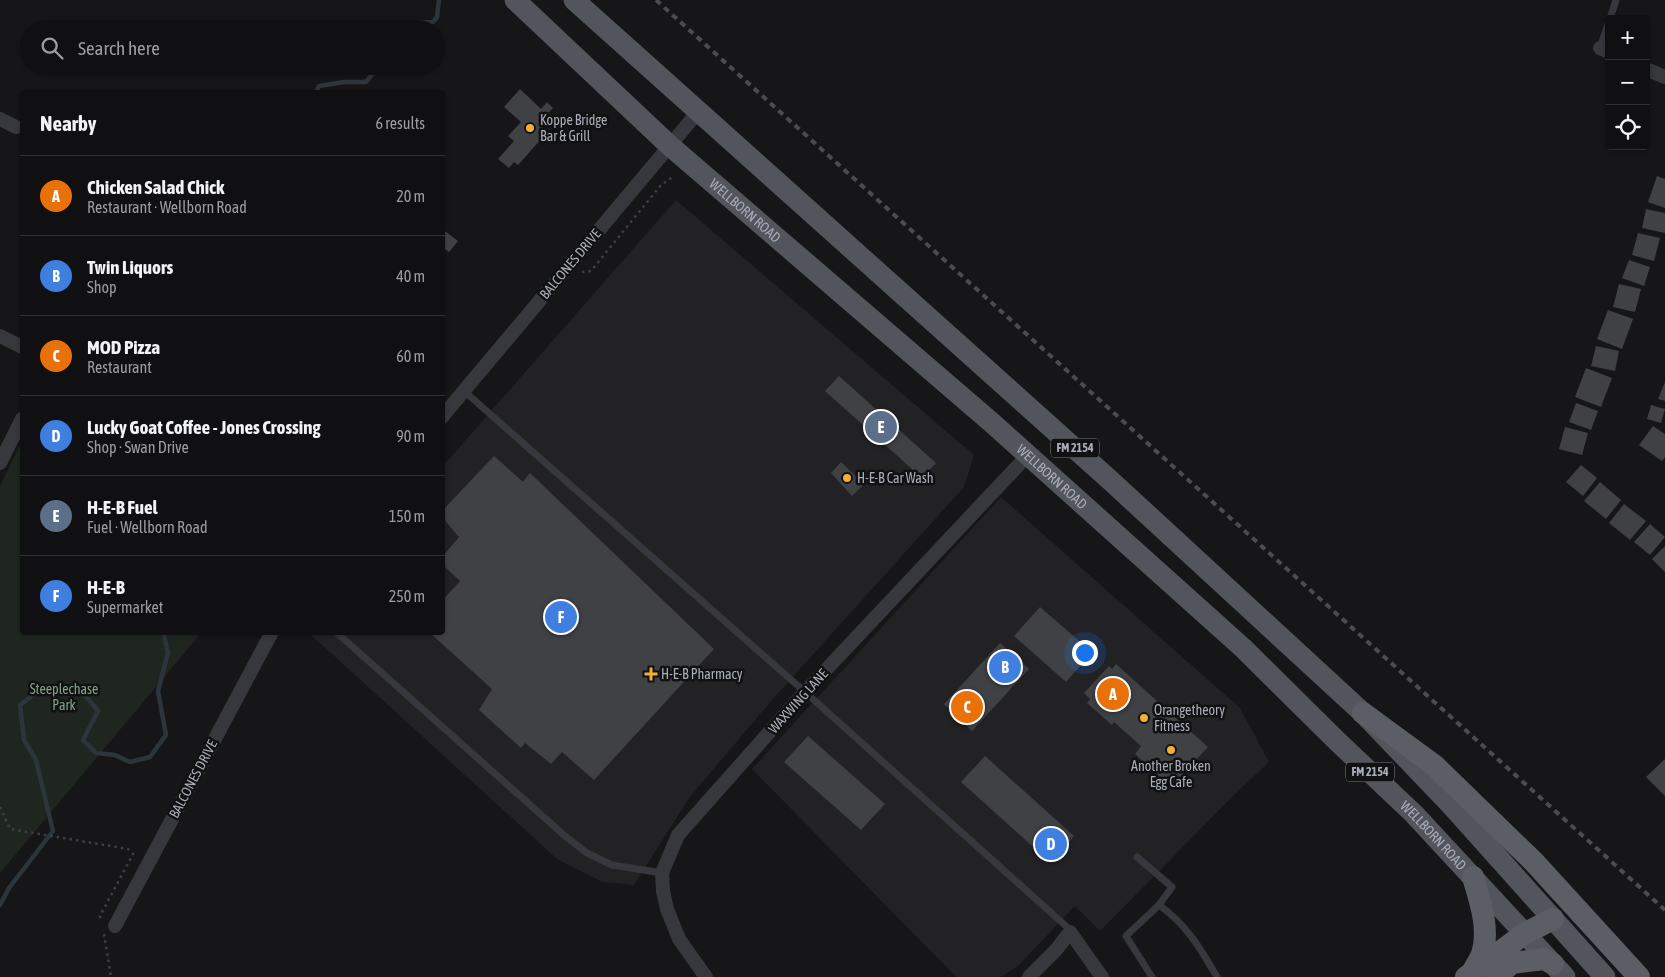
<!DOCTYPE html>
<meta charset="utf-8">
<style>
body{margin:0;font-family:"Asap Condensed",sans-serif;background:#19191b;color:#f1f3f6}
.controls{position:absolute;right:15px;top:15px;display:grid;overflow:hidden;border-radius:5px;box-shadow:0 1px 4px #0004}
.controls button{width:45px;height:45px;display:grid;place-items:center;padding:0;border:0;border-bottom:1px solid #303032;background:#101012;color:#f1f3f6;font:25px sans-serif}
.you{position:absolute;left:1084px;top:652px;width:18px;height:18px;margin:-12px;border:4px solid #fff;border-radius:50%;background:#1a73e8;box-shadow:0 0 0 8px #1a73e833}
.badge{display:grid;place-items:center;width:32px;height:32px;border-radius:50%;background:#d93025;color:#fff;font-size:16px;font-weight:700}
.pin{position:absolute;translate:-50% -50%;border:2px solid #fff;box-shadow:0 1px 5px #0006}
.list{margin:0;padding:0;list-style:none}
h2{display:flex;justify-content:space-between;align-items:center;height:65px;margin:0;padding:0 20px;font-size:21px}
h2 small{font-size:16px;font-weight:400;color:#9c9d9f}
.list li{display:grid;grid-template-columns:32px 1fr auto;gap:15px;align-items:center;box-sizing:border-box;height:80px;padding:0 20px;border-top:1px solid #303032}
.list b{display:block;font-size:19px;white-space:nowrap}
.list p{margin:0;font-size:16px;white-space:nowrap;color:#9c9d9f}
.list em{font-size:16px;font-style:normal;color:#9c9d9f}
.icon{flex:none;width:28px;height:28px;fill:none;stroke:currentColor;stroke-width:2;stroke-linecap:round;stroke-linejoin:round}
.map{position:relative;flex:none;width:1665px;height:977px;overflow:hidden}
.search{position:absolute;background:#101012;box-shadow:0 1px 4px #0004;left:20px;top:20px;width:425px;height:55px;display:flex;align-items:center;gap:12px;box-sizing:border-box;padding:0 18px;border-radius:28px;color:#9c9d9f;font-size:19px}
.panel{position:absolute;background:#101012;box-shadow:0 1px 4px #0004;left:20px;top:90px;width:425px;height:545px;border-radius:5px}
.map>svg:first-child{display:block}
.built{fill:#222225}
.green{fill:#1e261f}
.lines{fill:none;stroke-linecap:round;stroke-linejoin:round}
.stream{stroke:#2c353c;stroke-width:4.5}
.building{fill:#404145}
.path{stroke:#3d3f44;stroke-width:2.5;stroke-dasharray:2.5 4;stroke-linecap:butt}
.service{stroke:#37383d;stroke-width:7}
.minor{stroke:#37383d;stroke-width:14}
.primary{stroke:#53555c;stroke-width:21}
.trunk{stroke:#5b5e65;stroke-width:22}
.rail{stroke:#4a4c52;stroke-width:4;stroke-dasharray:6 5;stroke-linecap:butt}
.poi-dot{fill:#f2b134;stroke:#111113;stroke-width:2}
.labels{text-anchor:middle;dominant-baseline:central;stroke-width:5;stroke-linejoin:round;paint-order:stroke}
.shield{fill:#111113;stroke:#7b7e86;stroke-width:1}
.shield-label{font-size:12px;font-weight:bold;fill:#a8adb8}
.poi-label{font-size:14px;fill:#a8adb8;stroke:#111113;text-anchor:start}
.street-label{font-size:14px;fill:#a8adb8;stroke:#111113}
.park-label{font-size:14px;fill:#7fa381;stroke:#111113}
</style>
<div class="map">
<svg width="1665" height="977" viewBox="0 0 1665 977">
<rect width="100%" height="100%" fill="#161618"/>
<path class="built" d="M676,200L974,455L964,487L772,700L689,798L634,885L603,882L557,859L309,633L442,632L443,466Z
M1001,497L1240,708L1269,762L1236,793L1100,931L1075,906L1019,965L1001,977H956L752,769Z"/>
<path class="green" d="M22,441V632L201,633L0,873V486Z"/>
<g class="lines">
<path class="stream" d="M409,29L413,23L433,22L437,17L439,0
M316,92L319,86L344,82H366L379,66
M0,905L9,888L53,831L36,760L24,740L20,705L36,693L49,691L56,686H67L86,696L98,711L83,740L96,753L115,755L130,762L150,757L166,735L158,691L168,653L164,636L166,632"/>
</g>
<path class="building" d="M520,89L541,109L547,102L553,108L547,114L552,118L538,133L543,137L518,165L514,162L509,168L498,159L514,141L508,136L521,122L504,107Z
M1657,176L1665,179V208L1648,202Z
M1646,209L1665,213V233L1642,228Z
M442,229L458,241L449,252L442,247Z
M1638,233L1660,238L1654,261L1632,255Z
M1629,260L1650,267L1644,286L1622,278Z
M1619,284L1641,289L1635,312L1613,307Z
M1608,310L1633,319L1622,349L1597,339Z
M1596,346L1619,351L1615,371L1591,366Z
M1586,368L1612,378L1601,407L1575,397Z
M839,376L936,463L922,478L825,391Z
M1665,382V401L1658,399Z
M1576,403L1598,411L1591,430L1569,422Z
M1651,405L1665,409L1661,423L1647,419Z
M1653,426L1665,434V457L1662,461L1639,445Z
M1565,427L1588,433L1582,455L1559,449Z
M494,456L523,482L530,473L714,649L594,780L562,752L551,764L525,743L521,748L479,710L492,689L429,632H442V601L460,581L442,564V557L459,537L442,517V511Z
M841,462L864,484L852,496L831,473Z
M1581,465L1597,478L1583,496L1566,482Z
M1600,482L1621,500L1606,519L1584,501Z
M1624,504L1646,521L1630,540L1609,523Z
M1650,524L1665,537L1650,555L1634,542Z
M1665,546V572L1652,559Z
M1040,607L1092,652L1066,682L1014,636Z
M1000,643L1029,669L972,731L944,704Z
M1116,664L1208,747L1171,787L1135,754L1141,746L1114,722L1112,725L1087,703L1090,699L1084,693L1109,666L1112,669Z
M808,736L885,804L861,830L784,762Z
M985,756L1074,836L1051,863L961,782Z
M1665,759V796L1646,777Z"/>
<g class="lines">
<path class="path" d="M582,272L591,271L661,185L674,176
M0,807L10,829L128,849L133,854L100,916L101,921
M104,934L111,977"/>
<path class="service" d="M1610,19L1616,0
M1600,48L1609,21
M464,391L805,692L1067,927L1070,932
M336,632L565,836L587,853L612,865L662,873
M1137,857L1172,887L1159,905C1187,925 1200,948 1217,977
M1152,977L1126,936L1159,905"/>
<path class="minor" d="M1600,48L1609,52
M1646,69L1665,77
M0,119L16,127
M0,336L22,347
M442,417L698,112
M0,463L22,419
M115,926L272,632
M706,977L679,939L667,909L663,891L662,873L678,835L805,692L1028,455
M1029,977L1056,950L1070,932L1102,977"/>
<g class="primary">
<path id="s1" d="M515,0L669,145L991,422L1243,648L1337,741L1414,814L1565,977"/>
<path d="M574,0L1111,481L1363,713L1452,806L1605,977"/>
</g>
<path class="trunk" d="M1363,713L1434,765L1534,862L1639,977
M1473,971C1476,965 1480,960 1482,954C1490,929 1480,901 1473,877
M1466,977L1524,934L1553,919
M1496,977L1512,963L1544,959L1553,964"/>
<path class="rail" d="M656,0L1665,910"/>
</g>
<g class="poi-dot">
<circle cx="530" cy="128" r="5"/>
<circle cx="847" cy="478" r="5"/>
<path d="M648.5 666.5h5v5h5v5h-5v5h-5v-5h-5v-5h5z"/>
<circle cx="1144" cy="718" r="5"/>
<circle cx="1171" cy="750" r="5"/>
</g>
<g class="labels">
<g class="shield">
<rect x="1051" y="438.5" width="48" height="19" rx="4"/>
<rect x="1346" y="762.5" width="48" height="19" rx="4"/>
</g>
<g class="shield-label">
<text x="1075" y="448">FM 2154</text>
<text x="1370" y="772">FM 2154</text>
</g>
<g class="poi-label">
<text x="540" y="120">Koppe Bridge<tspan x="540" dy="16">Bar &amp; Grill</tspan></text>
<text x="857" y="478">H-E-B Car Wash</text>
<text x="661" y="674">H-E-B Pharmacy</text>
<text x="1154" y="710">Orangetheory<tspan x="1154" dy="16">Fitness</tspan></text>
<text x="1171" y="766" text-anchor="middle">Another Broken<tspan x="1171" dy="16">Egg Cafe</tspan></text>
</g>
<g class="street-label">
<text stroke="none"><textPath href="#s1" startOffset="312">WELLBORN ROAD</textPath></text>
<text transform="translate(570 264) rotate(-50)">BALCONES DRIVE</text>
<text stroke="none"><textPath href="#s1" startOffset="718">WELLBORN ROAD</textPath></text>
<text transform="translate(798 701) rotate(-48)">WAXWING LANE</text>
<text transform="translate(193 779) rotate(-62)">BALCONES DRIVE</text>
<text stroke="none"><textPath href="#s1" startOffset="1242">WELLBORN ROAD</textPath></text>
</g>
<g class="park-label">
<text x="64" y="689">Steeplechase<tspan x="64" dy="16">Park</tspan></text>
</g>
</g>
</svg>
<div class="controls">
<button>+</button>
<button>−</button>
<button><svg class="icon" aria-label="locate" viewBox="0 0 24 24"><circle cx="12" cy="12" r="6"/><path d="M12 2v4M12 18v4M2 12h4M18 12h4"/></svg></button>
</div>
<div class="you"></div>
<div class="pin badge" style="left:1113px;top:694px;background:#e8710a">A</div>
<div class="pin badge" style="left:1005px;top:667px;background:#3f7fe0">B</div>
<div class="pin badge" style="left:967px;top:707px;background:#e8710a">C</div>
<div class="pin badge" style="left:1051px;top:844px;background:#3f7fe0">D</div>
<div class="pin badge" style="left:881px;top:427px;background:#5c6f8a">E</div>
<div class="pin badge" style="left:561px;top:617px;background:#3f7fe0">F</div>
<div class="search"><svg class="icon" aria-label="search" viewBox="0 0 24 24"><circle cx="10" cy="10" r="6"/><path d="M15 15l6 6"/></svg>Search here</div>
<section class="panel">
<h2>Nearby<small>6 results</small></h2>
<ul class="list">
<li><span class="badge" style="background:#e8710a">A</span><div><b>Chicken Salad Chick</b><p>Restaurant · Wellborn Road</p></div><em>20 m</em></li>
<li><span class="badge" style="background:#3f7fe0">B</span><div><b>Twin Liquors</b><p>Shop</p></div><em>40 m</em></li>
<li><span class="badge" style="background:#e8710a">C</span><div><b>MOD Pizza</b><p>Restaurant</p></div><em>60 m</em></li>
<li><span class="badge" style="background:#3f7fe0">D</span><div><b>Lucky Goat Coffee - Jones Crossing</b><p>Shop · Swan Drive</p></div><em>90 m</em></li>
<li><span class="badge" style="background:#5c6f8a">E</span><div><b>H-E-B Fuel</b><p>Fuel · Wellborn Road</p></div><em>150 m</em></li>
<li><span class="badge" style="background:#3f7fe0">F</span><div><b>H-E-B</b><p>Supermarket</p></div><em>250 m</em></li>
</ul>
</section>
</div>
